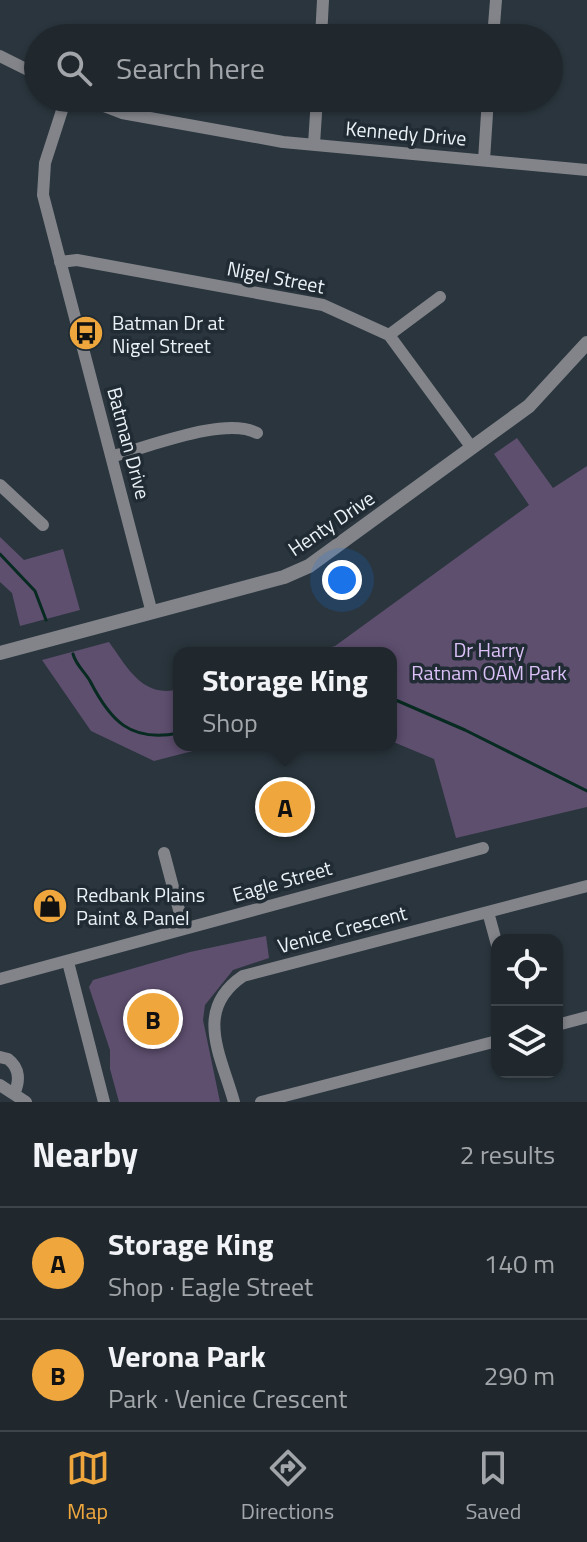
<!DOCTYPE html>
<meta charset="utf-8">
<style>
body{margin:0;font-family:"Titillium Web",sans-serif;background:#283036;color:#f1f3f6}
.controls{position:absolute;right:24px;bottom:24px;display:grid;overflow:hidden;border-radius:16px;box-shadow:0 2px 6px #0004}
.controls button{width:72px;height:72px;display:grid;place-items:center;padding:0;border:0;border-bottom:2px solid #3d444a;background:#20282e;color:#f1f3f6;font:40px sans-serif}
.you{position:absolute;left:342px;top:580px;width:28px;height:28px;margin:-20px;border:6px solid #fff;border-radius:50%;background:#1a73e8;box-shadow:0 0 0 12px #1a73e833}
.badge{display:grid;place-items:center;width:52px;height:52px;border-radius:50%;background:#efa73d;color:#111;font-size:26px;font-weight:700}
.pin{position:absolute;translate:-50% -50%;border:4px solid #fff;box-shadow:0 2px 8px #0006}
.popup{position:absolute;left:173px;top:647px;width:224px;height:104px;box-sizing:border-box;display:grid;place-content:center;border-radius:16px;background:#20282e;filter:drop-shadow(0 2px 6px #0005);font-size:26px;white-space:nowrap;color:#a2a6aa}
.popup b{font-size:30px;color:#f1f3f6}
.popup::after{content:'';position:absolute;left:50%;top:100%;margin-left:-16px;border:16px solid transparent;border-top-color:#20282e}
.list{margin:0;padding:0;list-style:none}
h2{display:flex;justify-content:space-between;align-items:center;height:104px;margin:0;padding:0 32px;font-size:34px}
h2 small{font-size:26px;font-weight:400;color:#a2a6aa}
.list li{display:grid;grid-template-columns:52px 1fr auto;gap:24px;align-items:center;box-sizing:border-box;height:112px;padding:0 32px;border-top:2px solid #3d444a}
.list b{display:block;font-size:30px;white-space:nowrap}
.list p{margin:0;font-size:26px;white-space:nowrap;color:#a2a6aa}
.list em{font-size:26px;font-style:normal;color:#a2a6aa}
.icon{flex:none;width:44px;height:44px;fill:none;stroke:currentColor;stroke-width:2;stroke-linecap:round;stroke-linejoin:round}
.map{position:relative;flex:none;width:587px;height:1102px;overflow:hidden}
.search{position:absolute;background:#20282e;box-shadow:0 2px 6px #0004;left:24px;right:24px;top:24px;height:88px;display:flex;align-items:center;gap:20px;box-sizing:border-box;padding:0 28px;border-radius:44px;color:#a2a6aa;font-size:30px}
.sheet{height:328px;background:#20282e}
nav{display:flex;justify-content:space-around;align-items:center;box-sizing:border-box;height:112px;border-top:2px solid #3d444a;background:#20282e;font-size:22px;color:#a2a6aa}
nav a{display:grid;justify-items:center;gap:4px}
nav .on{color:#efa73d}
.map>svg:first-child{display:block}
.green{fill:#5e4f6f}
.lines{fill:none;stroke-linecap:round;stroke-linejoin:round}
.stream{stroke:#072a21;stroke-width:3}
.minor{stroke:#82848a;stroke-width:12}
.tertiary{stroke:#82848a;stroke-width:14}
.labels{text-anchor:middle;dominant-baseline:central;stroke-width:7;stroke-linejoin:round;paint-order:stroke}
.street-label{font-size:20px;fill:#ebf2f7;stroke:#202b33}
.poi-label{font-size:20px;fill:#ebf2f7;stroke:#202b33;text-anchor:start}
.park-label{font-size:20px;fill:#dcc1f9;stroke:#202b33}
</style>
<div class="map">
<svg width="587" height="1102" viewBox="0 0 587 1102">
<rect width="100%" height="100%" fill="#2a353d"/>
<path class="green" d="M517,438L553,488L587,466V807L456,838L434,759L391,741V653H310L335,646L529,505L494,454Z
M0,537L24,560L63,549L80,610L20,626L12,593L0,582Z
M109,642C127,667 143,699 179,689V745H216L154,761L91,731L42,660Z
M266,936L269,958L233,970L205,1005L203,1020L220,1102H119L110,1069V1050L89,987L93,980L190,952Z"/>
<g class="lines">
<path class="stream" d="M0,554L35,591L46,620
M73,654C76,665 84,671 90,681C110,720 130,743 179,733
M391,698L465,730L587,791"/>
<path class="minor" d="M321,38L323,0
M493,38L496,0
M0,56L38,75
M66,98L45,163L43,195L152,613
M83,98L122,113L283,142L587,170
M314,144L317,98
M484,160L488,98
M60,262L77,260L323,305L389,335L472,448
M389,335L440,297
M113,456C149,447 225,416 257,433
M0,485L43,525
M164,853L184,929
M488,912L497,945
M68,962L104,1102
M0,979L483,848
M557,1025L587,1017
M0,1057L8,1059C20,1068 20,1081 14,1094
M0,1085L26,1102
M234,1102C221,1055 193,1010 243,976L587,886
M261,1102L497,1041"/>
<path class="tertiary" d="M0,653L284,577L309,566L529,406L587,343"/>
</g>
<defs>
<g id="bus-disc" transform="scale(1.8)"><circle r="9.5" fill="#efa73d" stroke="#202b33"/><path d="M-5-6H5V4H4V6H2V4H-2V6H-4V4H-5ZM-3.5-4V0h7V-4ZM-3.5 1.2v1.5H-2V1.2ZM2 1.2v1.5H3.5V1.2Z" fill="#111"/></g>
<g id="shop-disc" transform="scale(1.8)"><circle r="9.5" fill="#efa73d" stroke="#202b33"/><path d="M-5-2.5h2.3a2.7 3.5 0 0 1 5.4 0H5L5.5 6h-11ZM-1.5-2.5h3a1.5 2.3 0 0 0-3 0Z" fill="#111"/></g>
</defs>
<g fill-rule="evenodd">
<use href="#bus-disc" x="86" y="333"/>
<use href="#shop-disc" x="50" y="906"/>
</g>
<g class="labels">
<g class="street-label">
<text transform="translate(406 133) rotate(5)">Kennedy Drive</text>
<text transform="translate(276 277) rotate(11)">Nigel Street</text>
<text transform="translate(129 443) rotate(75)">Batman Drive</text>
<text transform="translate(331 523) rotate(-34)">Henty Drive</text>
<text transform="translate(282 881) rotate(-16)">Eagle Street</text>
<text transform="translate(342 929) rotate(-15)">Venice Crescent</text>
</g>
<g class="poi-label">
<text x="112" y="322">Batman Dr at<tspan x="112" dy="23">Nigel Street</tspan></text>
<text x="76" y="894">Redbank Plains<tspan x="76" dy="23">Paint &amp; Panel</tspan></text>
</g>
<g class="park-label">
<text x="489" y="649">Dr Harry<tspan x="489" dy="23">Ratnam OAM Park</tspan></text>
</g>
</g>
</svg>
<div class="controls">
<button><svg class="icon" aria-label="locate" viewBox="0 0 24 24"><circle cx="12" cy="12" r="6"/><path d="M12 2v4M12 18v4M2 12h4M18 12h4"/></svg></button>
<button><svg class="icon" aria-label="layers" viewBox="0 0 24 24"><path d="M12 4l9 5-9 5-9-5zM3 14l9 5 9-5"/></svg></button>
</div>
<div class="you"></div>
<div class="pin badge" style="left:285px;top:807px">A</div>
<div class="popup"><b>Storage King</b>Shop</div>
<div class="pin badge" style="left:153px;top:1019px">B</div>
<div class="search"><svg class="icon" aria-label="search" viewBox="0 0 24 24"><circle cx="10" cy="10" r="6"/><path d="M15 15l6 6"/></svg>Search here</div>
</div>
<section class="sheet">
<h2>Nearby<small>2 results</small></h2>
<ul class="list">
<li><span class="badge">A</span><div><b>Storage King</b><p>Shop · Eagle Street</p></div><em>140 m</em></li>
<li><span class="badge">B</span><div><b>Verona Park</b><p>Park · Venice Crescent</p></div><em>290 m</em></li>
</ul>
</section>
<nav>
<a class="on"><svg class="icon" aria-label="map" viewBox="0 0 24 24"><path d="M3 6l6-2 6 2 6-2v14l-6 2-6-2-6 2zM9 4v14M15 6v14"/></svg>Map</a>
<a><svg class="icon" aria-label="directions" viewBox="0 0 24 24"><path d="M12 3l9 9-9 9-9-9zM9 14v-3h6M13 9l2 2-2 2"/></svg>Directions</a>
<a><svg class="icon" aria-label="saved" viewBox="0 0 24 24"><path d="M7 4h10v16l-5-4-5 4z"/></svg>Saved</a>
</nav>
